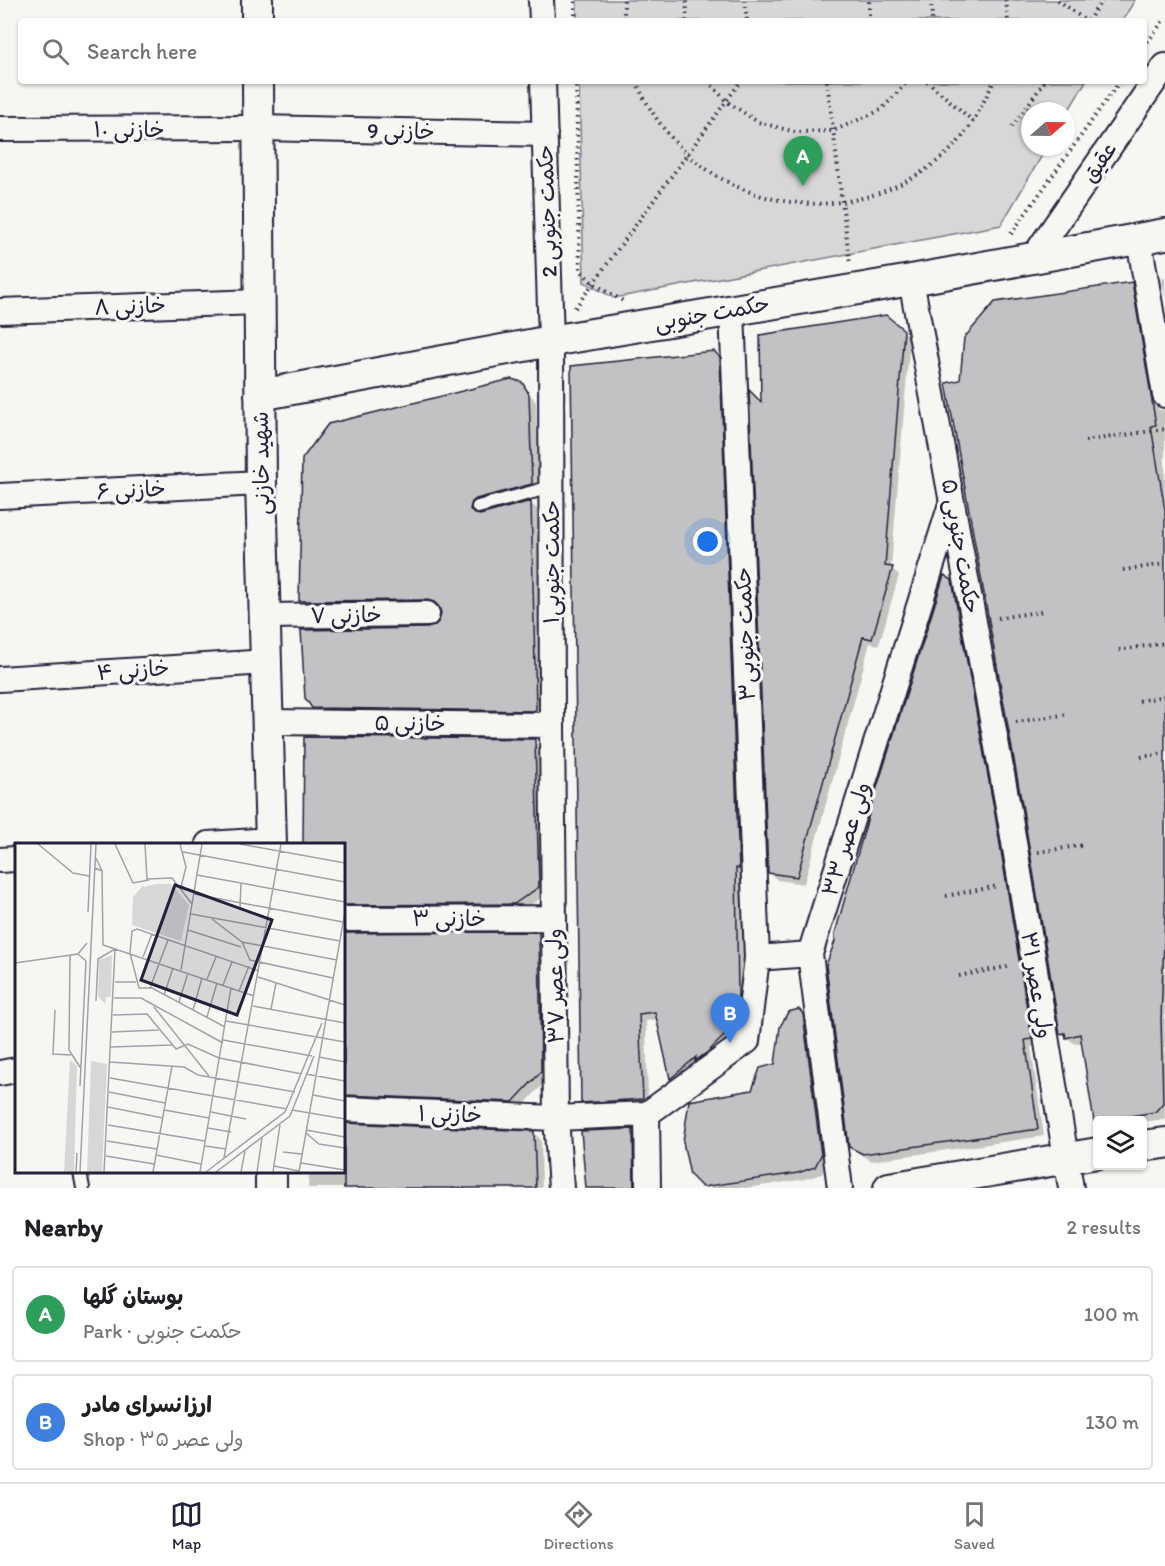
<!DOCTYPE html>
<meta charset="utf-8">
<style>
body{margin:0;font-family:Itim,"Playpen Sans Arabic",sans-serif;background:#f6f6f6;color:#202124}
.controls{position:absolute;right:18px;bottom:18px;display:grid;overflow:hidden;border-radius:6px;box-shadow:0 2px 4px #0004}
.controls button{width:54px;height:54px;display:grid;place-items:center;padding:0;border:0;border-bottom:2px solid #e0e0e0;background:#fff;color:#202124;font:30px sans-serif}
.compass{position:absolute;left:1021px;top:102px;width:54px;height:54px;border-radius:50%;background:#fff;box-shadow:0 2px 4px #0004;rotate:70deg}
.you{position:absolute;left:708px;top:542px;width:21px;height:21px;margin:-15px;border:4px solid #fff;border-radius:50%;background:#1a73e8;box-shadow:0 0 0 9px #1a73e833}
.badge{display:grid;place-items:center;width:39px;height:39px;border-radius:50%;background:#22223b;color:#fff;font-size:20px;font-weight:700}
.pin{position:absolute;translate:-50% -50px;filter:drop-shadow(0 2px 3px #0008)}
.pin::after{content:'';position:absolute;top:32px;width:21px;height:18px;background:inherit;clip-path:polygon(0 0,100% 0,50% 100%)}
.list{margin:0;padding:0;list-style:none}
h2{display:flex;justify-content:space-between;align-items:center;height:78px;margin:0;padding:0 24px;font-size:26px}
h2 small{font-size:20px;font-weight:400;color:#757577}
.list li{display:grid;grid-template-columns:39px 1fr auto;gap:18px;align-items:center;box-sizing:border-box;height:96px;margin:0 12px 12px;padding:0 12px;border:2px solid #e0e0e0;border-radius:6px}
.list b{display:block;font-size:22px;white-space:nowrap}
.list p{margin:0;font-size:20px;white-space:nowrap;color:#757577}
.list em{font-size:20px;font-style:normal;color:#757577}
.icon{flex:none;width:33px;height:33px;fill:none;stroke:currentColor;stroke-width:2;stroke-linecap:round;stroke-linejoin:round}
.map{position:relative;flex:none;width:1165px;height:1188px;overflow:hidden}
.search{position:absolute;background:#fff;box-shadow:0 2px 4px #0004;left:18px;right:18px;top:18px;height:66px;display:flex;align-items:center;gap:15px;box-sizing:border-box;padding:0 21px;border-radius:6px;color:#757577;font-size:22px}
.sheet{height:294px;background:#fff}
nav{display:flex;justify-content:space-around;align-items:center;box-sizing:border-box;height:84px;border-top:2px solid #e0e0e0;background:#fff;font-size:16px;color:#757577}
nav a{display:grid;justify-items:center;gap:3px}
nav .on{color:#22223b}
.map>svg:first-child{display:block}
.green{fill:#d7d7d7;stroke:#7c7c89;stroke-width:1.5}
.shadow{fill:#0003}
.building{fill:#c2c2c4;stroke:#22223b;stroke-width:1.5}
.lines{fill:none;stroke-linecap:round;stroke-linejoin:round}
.service-casing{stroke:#22223b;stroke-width:16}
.minor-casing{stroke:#22223b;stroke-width:28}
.tertiary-casing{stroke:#22223b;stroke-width:34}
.path{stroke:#22223b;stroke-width:4;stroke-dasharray:1.5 4.5;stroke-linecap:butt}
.service{stroke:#f6f6f2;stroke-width:12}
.minor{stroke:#f6f6f2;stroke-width:24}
.tertiary{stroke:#f6f6f2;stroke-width:30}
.labels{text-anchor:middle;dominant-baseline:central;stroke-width:6;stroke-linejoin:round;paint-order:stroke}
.street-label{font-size:22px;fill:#22223b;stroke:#f6f6f2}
.inset-road{fill:none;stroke:#a1a1a9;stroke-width:1.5}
.view{fill:#22223b;fill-opacity:0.15;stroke:#22223b;stroke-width:3}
.inset-edge{fill:none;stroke:#22223b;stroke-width:3}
</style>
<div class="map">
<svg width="1165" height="1188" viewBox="0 0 1165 1188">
<rect width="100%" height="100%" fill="#f6f6f2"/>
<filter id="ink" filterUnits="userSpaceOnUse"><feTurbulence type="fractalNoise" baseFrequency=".0167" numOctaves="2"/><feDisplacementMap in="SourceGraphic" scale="12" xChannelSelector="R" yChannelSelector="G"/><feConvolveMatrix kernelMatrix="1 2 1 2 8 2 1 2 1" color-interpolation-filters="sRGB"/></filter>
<g filter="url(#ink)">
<path class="green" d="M577,0H1135L1122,21H577Z
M579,81H1086L1066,115V111H1030V147H1047L1001,225L614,298L584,282Z"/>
<path class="shadow" d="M1165,276V299L1162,280Z
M1131,283L1138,290L1157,406L1159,410H1165V1119L1142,1122V1120H1098V1123L1082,1042L1075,1044L1061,1033L961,381Z
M903,331L910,338L891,568L899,575L879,645L870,643L804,884L777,880L769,872L762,405Z
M713,352L726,365L742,874L745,1003L741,1033L678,1085L671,1078L658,1019L646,1021L648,1106L589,1109L582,1102Z
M521,383L536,402L538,490L478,509L477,516L531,503L538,510L541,717L320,715L313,707L427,630L436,627L443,614L441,608L435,606L308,608L301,601Z
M951,581L958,589L1038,1046L1031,1047L1044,1136L871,1161L858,1153L850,1146Z
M305,738L534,741L541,748L546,895L522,910L344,914V844H305Z
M538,934L545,941L547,1080L521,1108L344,1104V935Z
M798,1011L810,1022L828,1163L822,1174L805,1179L748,1188H705L692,1174L753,1091L777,1066Z
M344,1125L534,1133L541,1140L542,1188H308L309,1172H344Z
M632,1130L639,1137L640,1188H587Z"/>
<path class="building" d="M1132,282L1156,425L1151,426L1165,510V915L1161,1018L1163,1103L1155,1112L1094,1122L1080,1034L1066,1038L1065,1033L1060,1034L1023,810L946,383L960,380L964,338L995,302Z
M886,315L904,330L885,566L893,567L872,639L863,637L797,877L768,873L749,390L761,402L760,335Z
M714,351L720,357L739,869L736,868L738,995L734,1026L709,1051L695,1061L696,1057L670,1079L655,1012L639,1014L643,1099L581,1103L571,366Z
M511,379L522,382L529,394L532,484L476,499L472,502L470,509L473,513L480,515L531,501L536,709L534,711L312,708L305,698L301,630L427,628L434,626L439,621L441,613L439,607L434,602L427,600L299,601L302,459L328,424Z
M944,575L952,580L995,814L1032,1039L1025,1040L1038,1129L863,1154L849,1147L826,965L835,941V933L873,800Z
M304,737L535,739L539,887L514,904L344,905V844H303Z
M539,932L541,1072L513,1102L344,1095V933Z
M799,1009L803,1014L821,1155L815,1167L798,1173L702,1187L690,1175L683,1142L689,1101L752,1090L760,1068L775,1064L780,1027L788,1012Z
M344,1123L534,1131L536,1188H344Z
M633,1129L634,1188H586L581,1131Z"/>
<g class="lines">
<g class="service-casing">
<path id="service" d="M478,507L551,487
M80,1172L83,1188"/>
</g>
<g class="minor-casing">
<path id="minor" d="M541,0L542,21
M543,81L551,341L552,725L556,1118L561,1188
M0,129L258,128L545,134
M1139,239L1165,395
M1033,258L1165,66
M911,280L1009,812L1071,1188
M732,310L757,958
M0,311L259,302
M0,496L261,483
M265,616L427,614
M0,679L266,662
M268,722L552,725
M208,844L271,840
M0,860L16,859
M344,919L554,918
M0,1073L16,1070
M344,1109L556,1118L647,1114
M648,1188L647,1114L747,1041L757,958L810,954
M840,1188L810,954L951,504"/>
</g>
<g class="tertiary-casing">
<path id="tertiary" d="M257,0V21
M258,81L261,483L271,844
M260,395L551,341L911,280L1165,234
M1142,1146L1165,1143
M271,1188V1172
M889,1188L1098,1153"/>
</g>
<path class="path" d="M624,0V21
M745,0L747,21
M931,0L932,21
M1006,0L1008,21
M1058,0L1086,21
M575,21V0
M686,21L687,0
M869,21V0
M1088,21L1102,0
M1144,47L1165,18
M576,81L580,270L593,283L623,301
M636,81C690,208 843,244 947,153C969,134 981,107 994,81
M708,81L726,101L758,122L795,132L833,131L881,110L908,81
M827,81L850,265
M927,81L974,122
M1012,127L1045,81
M1011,234L1120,81
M575,308L741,81
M1085,441L1165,429
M1123,570L1165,564
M998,618L1045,611
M1119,650L1165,643
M1139,701L1165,696
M1016,722L1069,714
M1141,757L1165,753
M1038,852L1085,845
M946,896L998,886
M959,976L1011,966"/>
<use href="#service" class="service"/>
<use href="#minor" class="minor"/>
<use href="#tertiary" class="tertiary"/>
</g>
</g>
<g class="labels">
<g class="street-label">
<text x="129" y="129">خازنی ۱۰</text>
<text transform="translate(401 131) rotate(1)">خازنی 9</text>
<text transform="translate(1099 162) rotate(-56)">عقیق</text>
<text transform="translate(547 211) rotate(-92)">حکمت جنوبی 2</text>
<text transform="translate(130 306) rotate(-2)">خازنی ۸</text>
<text transform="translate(712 313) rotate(-10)">حکمت جنوبی</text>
<text transform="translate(261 463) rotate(-91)">شهید خازنی</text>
<text transform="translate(131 490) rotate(-3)">خازنی ۶</text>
<text transform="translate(961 546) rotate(80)">حکمت جنوبی ۵</text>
<text transform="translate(551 562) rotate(-90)">حکمت جنوبی۱</text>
<text transform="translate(346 615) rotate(-1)">خازنی ۷</text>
<text transform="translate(745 634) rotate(-92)">حکمت جنوبی۳</text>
<text transform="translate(133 670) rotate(-4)">خازنی ۴</text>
<text transform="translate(410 723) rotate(1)">خازنی ۵</text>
<text transform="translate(846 839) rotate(-73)">ولی عصر ۳۳</text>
<text x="449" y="918">خازنی ۳</text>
<text transform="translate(1037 985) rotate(81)">ولی عصر ۳۱</text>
<text transform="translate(555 986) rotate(-91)">ولی عصر ۳۷</text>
<text transform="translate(450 1114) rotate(2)">خازنی ۱</text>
</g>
</g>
<g transform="translate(15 843)">
<rect width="330" height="330" fill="#f6f6f2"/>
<path d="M141,41H156L174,62L166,98L117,82L118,54L127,44ZM97,112L96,154H91L90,161L83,153L84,117ZM55,217L62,223L59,329H49ZM76,218L92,221L87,329H72Z" fill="#d7d7d7"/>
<path class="inset-road" d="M23,1L58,30L74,33M100,1L118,40L134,37M130,1L132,36L157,35L177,61M165,1L171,24L166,44M225,1L330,20M168,9L330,39M80,25L87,28L81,15M87,28L88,102L239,153M182,32L330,59M226,40L225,65L253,75M179,51L328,79M73,69L76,1M176,71L325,98M197,76L227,99L322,117M173,87L226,104M227,99L235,117L318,135M55,112L54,207L65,224M128,114L137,91M71,118L63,111L72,100M0,120L63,111M166,127L187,1M243,134L330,162M192,136L201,114M100,139H121M208,142L217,119M135,145L153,97M224,148L234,123M149,152L158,125M99,155H126L208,200M81,158L83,116L100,106L89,329M164,159L173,130M238,163L330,180M139,164L194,233M256,166L261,140M40,167L38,211L56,212M178,167L187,135M98,172L132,171L161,206L173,201L204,215L287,231M192,174L202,140M211,178L330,199M210,184L137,145H124L115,110L117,88L122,86L244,128M97,189L144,187M208,197L297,213M96,204L157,202M304,214L330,219M95,219L169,224L183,232L280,249M291,231L330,238M95,235L272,266M65,243L71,118M94,249L150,260M298,252L330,258M93,264L148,275M149,267L194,275M277,267L330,276M196,269L231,276M93,282L190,298M193,285L216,289M291,287L330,294M291,290L304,301L330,305M92,298L142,306M190,303L211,306M268,309L287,311M141,312L186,321M91,313L139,321M209,315L266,1M286,320L330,327M259,323L284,328M61,329L62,310M65,329L81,1M138,329L157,223M185,329L216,145M191,329L270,269L307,180M201,329L275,273L299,213M226,329L230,308M242,329L247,295M258,329L265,282M284,329L330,69"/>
<path class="view" d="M160,42L257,77L222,172L126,137Z"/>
<rect width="330" height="330" class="inset-edge"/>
</g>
</svg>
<div class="controls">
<button><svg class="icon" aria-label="layers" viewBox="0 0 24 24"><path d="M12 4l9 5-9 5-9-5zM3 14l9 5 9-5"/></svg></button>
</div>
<svg class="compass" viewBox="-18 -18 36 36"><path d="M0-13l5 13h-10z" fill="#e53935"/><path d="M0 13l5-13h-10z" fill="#757577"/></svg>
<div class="you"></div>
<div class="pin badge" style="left:803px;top:186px;background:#2e9e5b">A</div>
<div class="pin badge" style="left:730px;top:1043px;background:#3f7fe0">B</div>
<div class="search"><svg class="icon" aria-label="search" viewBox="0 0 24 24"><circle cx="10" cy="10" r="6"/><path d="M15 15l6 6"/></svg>Search here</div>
</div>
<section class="sheet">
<h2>Nearby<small>2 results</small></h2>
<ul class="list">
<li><span class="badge" style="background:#2e9e5b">A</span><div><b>بوستان گلها</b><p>Park · حکمت جنوبی</p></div><em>100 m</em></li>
<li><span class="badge" style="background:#3f7fe0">B</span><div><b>ارزانسرای مادر</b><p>Shop · ولی عصر ۳۵</p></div><em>130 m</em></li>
</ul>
</section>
<nav>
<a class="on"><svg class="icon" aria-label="map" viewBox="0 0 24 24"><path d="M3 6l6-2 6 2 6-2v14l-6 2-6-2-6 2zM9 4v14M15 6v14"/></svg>Map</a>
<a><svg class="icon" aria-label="directions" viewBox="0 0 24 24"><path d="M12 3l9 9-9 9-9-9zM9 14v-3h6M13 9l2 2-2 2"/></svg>Directions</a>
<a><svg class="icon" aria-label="saved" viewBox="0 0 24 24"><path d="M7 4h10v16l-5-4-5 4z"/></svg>Saved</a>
</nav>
